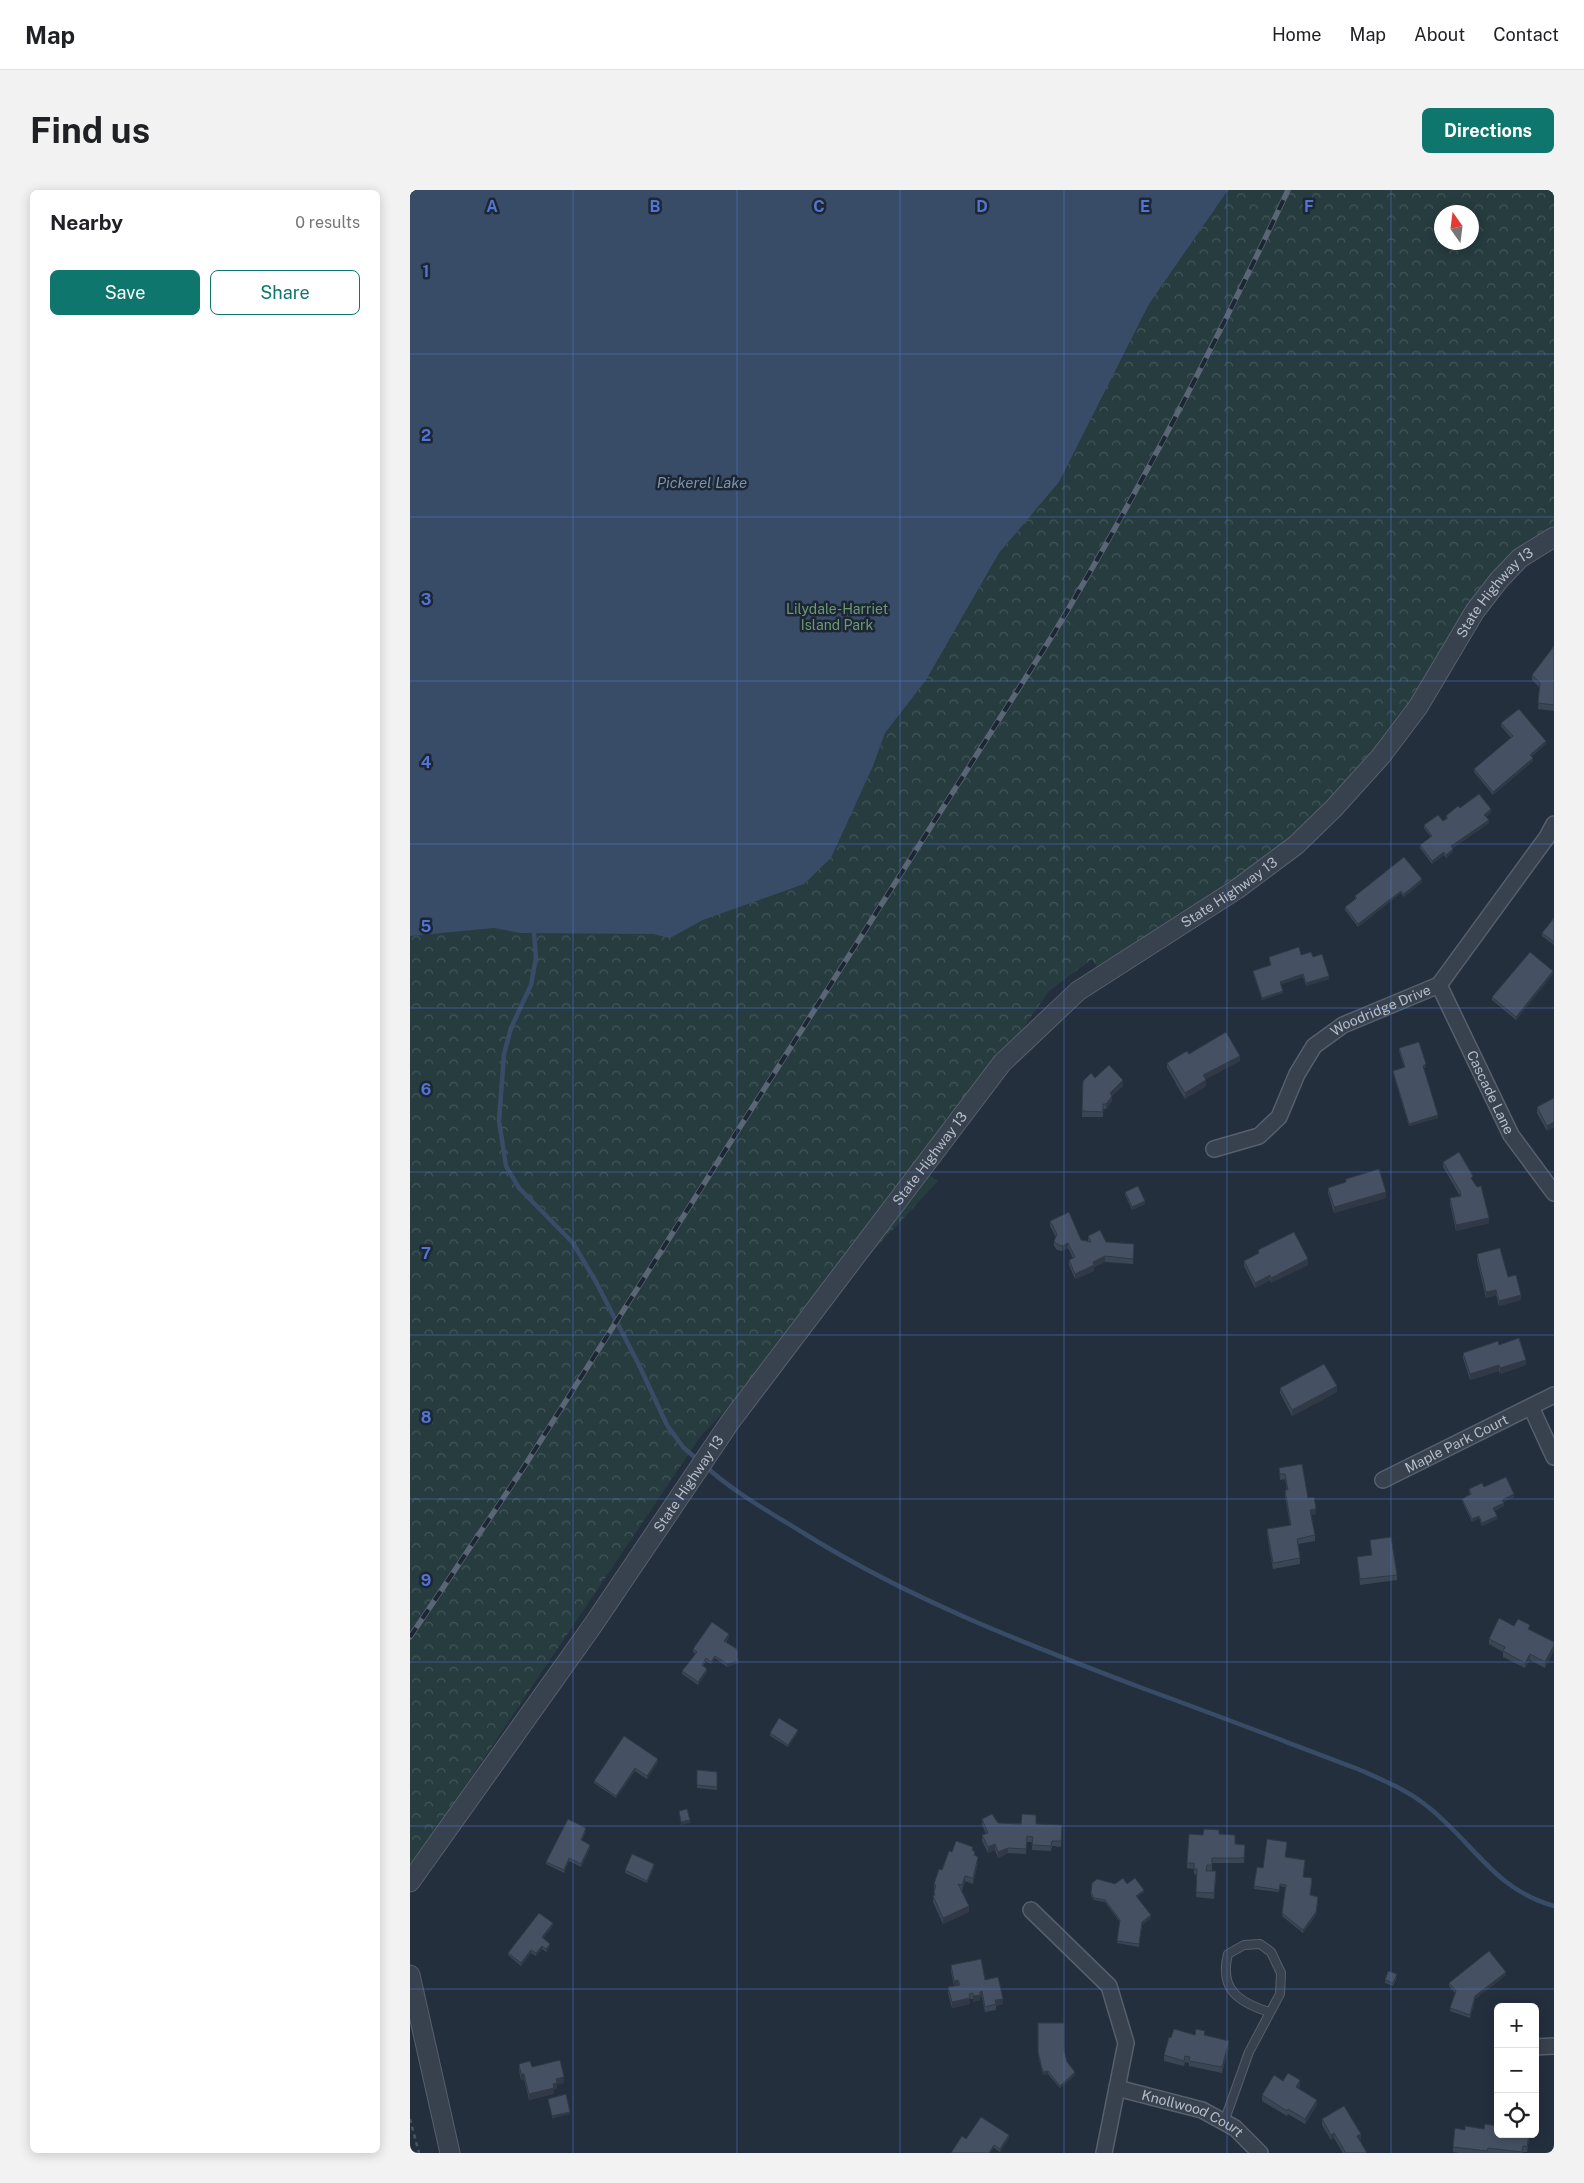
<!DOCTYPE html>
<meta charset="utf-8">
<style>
body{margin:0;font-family:"Public Sans",sans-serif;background:#f2f2f2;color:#202124}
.controls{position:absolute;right:15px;bottom:15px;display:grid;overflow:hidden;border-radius:8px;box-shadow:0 2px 12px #0003}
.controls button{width:45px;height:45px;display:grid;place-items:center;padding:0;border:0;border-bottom:1px solid #e0e0e0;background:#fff;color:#202124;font:25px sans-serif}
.compass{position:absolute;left:1024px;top:15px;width:45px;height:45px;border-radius:50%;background:#fff;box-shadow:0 2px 12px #0003;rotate:346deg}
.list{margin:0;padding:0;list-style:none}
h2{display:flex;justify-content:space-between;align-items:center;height:65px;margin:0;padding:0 20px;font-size:21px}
h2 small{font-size:16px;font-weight:400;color:#757577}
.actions{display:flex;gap:10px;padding:15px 20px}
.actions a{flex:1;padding:11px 0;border:1px solid #0f766e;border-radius:8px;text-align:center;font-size:18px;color:#0f766e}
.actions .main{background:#0f766e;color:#fff}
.icon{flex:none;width:28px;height:28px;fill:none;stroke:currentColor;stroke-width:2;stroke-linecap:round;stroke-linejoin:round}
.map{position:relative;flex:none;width:1144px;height:1963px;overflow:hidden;border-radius:8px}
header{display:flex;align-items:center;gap:30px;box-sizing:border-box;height:70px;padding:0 25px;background:#fff;border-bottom:1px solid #e0e0e0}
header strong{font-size:24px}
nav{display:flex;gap:28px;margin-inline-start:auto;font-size:18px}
.intro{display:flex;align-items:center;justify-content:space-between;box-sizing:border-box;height:120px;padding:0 30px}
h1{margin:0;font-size:35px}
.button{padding:12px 22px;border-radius:8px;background:#0f766e;color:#fff;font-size:18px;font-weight:700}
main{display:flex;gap:30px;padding:0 30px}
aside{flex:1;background:#fff;border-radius:8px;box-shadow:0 2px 12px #0003}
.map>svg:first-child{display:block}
.park{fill:url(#park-crowns);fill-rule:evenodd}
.water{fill:#394c67}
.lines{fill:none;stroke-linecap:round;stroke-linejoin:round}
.stream{stroke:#394c67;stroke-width:4.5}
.service-casing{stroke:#565f6c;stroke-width:10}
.minor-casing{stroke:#565f6c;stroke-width:18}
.tertiary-casing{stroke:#565f6c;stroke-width:21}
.path{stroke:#44595c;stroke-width:2.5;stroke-dasharray:4 4;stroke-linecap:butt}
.service{stroke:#38414e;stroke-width:8}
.minor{stroke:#38414e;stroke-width:15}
.tertiary{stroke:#38414e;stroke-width:19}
.rail-casing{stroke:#5a6575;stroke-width:5.5}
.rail{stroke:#1d2633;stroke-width:4;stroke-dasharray:11;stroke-linecap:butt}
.wall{fill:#3b4654}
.shaded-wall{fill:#303945}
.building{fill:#455162;stroke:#303945}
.grid{fill:none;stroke:#5274d3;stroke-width:1;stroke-opacity:0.55}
.labels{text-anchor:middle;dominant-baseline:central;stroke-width:5;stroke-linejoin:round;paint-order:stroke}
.street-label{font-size:14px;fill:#b4bcc9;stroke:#1d2633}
.park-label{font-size:14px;fill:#6b9a76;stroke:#1d2633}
.water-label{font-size:15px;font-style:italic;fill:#7c92b1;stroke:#1d2633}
.grid-label{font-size:16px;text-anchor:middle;font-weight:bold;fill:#5274d3;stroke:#1d2633;stroke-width:5;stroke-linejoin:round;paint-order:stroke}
</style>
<header>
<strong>Map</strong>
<nav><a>Home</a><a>Map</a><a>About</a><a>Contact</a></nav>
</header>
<div class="intro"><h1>Find us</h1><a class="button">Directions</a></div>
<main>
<aside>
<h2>Nearby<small>0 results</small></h2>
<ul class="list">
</ul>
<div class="actions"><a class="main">Save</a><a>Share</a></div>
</aside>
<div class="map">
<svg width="1144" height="1963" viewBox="0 0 1144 1963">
<defs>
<pattern id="park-crowns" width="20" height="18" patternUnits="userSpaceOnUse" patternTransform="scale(1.25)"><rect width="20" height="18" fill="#263c3f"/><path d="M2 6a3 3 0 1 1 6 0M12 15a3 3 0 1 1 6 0" fill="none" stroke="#435659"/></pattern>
</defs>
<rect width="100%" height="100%" fill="#242f3e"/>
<path class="park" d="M0,0H1144V345L1092,377L960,580L838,692L695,791L682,769L639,801L513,981L528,991L290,1247L0,1678ZM1032,22H1062V52H1032Z"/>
<path class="water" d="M0,0H818L739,114L649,292L589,363L516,490L475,543L463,576L421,668L394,694L293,730L260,748L243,744L110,743L84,738L0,746Z"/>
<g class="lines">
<path class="stream" d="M124,743L126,768L121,795L101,838L94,864L89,931L96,976L109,998L163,1053L186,1092L229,1175L257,1235L273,1257L289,1271
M295,1276C325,1303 361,1323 395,1344C501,1410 616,1454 732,1498C804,1524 876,1552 948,1579C970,1589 993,1598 1013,1613C1061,1648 1082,1699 1144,1716"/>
<g class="service-casing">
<path id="service" d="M814,1932L839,1862L870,1804L871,1783L861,1762L850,1754L834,1755L818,1764C809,1799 828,1812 859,1822"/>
</g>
<g class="minor-casing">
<g id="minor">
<path id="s1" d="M1029,795L1101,945L1144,1003"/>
<path id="s2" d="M804,959L849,946L869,927L887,884L904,856L933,835L1029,795L1137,647L1144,634"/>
<path d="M1121,1217L1144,1267"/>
<path id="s3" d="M973,1290L1144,1205"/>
<path d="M621,1720L699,1796L716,1853L694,1963"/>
<path d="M1125,1857L1144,1856"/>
<path id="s4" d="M707,1898L792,1920L825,1938L850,1963"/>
</g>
</g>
<g class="tertiary-casing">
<g id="tertiary">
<path id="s5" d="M0,1692L183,1435L320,1232L592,873L668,801L827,699L886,655L924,618L971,566L1008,517L1065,421L1089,390L1110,368L1144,347"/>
<path d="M0,1785L40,1963"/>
</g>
</g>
<path class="path" d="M0,1929L9,1963"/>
<use href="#service" class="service"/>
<use href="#minor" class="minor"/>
<use href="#tertiary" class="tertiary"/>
<g class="rail-casing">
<path id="rail" d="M0,1447L112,1280L644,443C730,300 807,152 878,0"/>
</g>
<use href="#rail" class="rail"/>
</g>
<path class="wall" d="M1144,456V521L1128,519L1130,498L1122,490V485Z
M1091,533L1136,554L1122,566L1123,571L1083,605L1064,582V579L1101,548L1091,536Z
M1050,618L1081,622L1076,627L1079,633L1043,658V662L1036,668L1034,665L1022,674L1010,658V655L1021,647L1014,638V635L1033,631L1036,629V626Z
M1012,692L994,707L991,703L948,737L935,720V717L945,709V706Z
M1144,728V755L1132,746V743Z
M891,765L903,767L919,789L896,796L893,787L871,794L873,803L852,810L843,783V781L860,775L859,767Z
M1143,784L1106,830L1082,810V807Z
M989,858L1016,877L1013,878L1028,928L999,936L983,883V881L994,877L989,861Z
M779,864L830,871L795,889L796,896L775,909L757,878V873Z
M685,888L713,896L702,906V911L696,919H693V927H672L673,891Z
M1144,908V937L1137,941L1127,923V917Z
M1033,972L1063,991L1079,1033L1046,1041L1040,1014V1008L1050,1006L1033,977Z
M936,989L976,1008L924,1023L918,1003V998L936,992Z
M715,1002L735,1014L722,1020L715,1005Z
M640,1031L671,1050L678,1051V1046L696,1052L724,1060L723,1074L695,1072L684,1077V1081L665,1089L659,1075V1070L663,1068L658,1058L652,1061L647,1060L644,1056V1051L646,1047L640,1036Z
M848,1060L898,1075L861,1093L860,1090L845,1098L834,1076V1071L848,1064Z
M1067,1064L1098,1087L1111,1110L1089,1116L1086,1105L1076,1108L1067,1070Z
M1089,1155L1116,1175L1090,1184L1089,1181L1060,1190L1053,1168V1163Z
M870,1198L927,1202L882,1226L870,1203Z
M869,1278L898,1308L906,1324L901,1325L905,1345V1351L888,1354L890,1368V1374L863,1379L857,1345V1339L880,1335L875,1306V1300H877L875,1289L870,1290Z
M1074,1297L1104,1307L1093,1312L1094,1316L1084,1321L1087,1329L1072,1336L1069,1328L1062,1332L1052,1311V1309L1060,1305L1059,1302V1299Z
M960,1350L987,1385V1390L950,1395L947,1367L961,1365Z
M1104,1436L1120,1440L1144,1452V1460L1135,1478L1120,1470L1115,1478L1093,1467V1462L1079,1454V1449Z
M319,1447L316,1452L328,1473L317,1477L305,1468L301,1474L296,1471L293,1476L297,1482L288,1495L272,1484V1481L286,1464L283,1462V1459Z
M388,1542L378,1557L360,1546V1543Z
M214,1546L248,1572L237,1589L225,1581L206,1608L184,1593V1591Z
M287,1580L307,1582V1600L287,1598Z
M572,1629L588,1633L652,1635L651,1657L642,1656L641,1661L622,1660V1652H617L616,1664L598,1663L588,1668L585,1660L578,1663L572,1651V1645L576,1644L572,1635Z
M176,1641L172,1650L180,1658L171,1677L159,1671L154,1683L136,1674V1672Z
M809,1644L835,1660L834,1673H802V1681L806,1687L804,1709L786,1707L787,1685L784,1684V1679L777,1678V1673L793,1645Z
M877,1655L875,1667L895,1673L893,1687L902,1691L900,1705L908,1709L906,1725L893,1743L872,1726L875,1697L870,1696L869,1702L844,1699V1696Z
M563,1661L568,1672L563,1694L555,1691L552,1701L559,1722L533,1734L523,1712L524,1700V1694L542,1662Z
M244,1677L237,1693L215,1683V1680Z
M682,1693L717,1694L734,1702L727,1707L741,1728L732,1735L729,1757L707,1753L710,1732L695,1712L684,1710L681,1706Z
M143,1736L133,1748L140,1756L136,1762L132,1759L126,1766L121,1763L111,1776L98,1765V1763Z
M541,1775L575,1790L593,1814L586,1816V1820L575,1822L572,1807H570V1810L563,1812V1809H560V1814L542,1818L538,1803V1797L544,1796L541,1781Z
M1096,1785L1065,1809L1060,1828L1040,1821V1818L1045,1803L1039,1796V1793Z
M987,1787L983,1796L975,1793V1790Z
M628,1833L654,1860L657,1872L665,1885L650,1898L638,1884L633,1885L628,1865Z
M785,1845H795L819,1857L812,1883L779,1876V1873L775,1872L774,1876L754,1871V1865L761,1848Z
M109,1874L122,1877L154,1893L147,1894V1899H144V1904L119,1910L114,1889L111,1890L109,1880Z
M873,1891L890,1896L888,1898L907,1915L895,1934L878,1924L877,1926L852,1911V1905Z
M912,1929L951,1949L949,1950L957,1963H933L924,1948L921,1950L912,1935Z
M1055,1940L1120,1944L1117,1962H1113V1963H1049L1043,1962V1957Z
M599,1948L590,1962L584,1958L556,1949Z"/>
<path class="shaded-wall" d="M1136,551V554L1120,567V565Z
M1123,568V571L1083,605V602Z
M1081,619V622L1074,628V625Z
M1079,630V633L1041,659V656Z
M1043,659V662L1036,668V665Z
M1034,662V665L1022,674V671Z
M1012,689V692L994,707V704Z
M991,701V703L948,737V734Z
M1143,781V784L1106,830V827Z
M893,784V787L870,795V792Z
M919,786V789L896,796V793Z
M873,801V803L852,810V808Z
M830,866V871L793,891V885Z
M713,890V896L702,906V911L696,919V914L700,903Z
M796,890V896L775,909V903Z
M1028,925V928L999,936V934Z
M1144,932V937L1137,941V936Z
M976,1002V1008L924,1023V1017Z
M735,1011V1014L722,1020V1017Z
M1079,1028V1033L1046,1041V1035Z
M658,1053V1058L652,1061V1056Z
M695,1066V1072L684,1077V1081L665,1089V1084L683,1072Z
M898,1069V1075L861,1093V1088Z
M860,1085V1090L845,1098V1093Z
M1086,1100V1105L1076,1108V1102Z
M1111,1105V1110L1089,1116V1111Z
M1116,1170V1175L1090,1184V1178Z
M1089,1175V1181L1060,1190V1184Z
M927,1196V1202L882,1226V1220Z
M1104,1304V1307L1092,1313V1310Z
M1094,1313V1316L1083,1321V1318Z
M906,1319V1324L900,1325V1320Z
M1069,1326V1328L1062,1332V1329Z
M1087,1326V1329L1072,1336V1333Z
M319,1444V1447L314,1453V1451Z
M1144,1455V1460L1135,1478V1472Z
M1120,1464V1470L1115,1478V1473Z
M305,1466V1468L301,1474V1472Z
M328,1471V1473L317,1477V1474Z
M297,1479V1482L288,1495V1492Z
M388,1540V1542L378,1557V1555Z
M248,1569V1572L237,1589V1586Z
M225,1578V1581L206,1608V1606Z
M280,1630V1633L271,1635V1632Z
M176,1638V1641L171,1653V1650Z
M585,1654V1660L578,1663V1657Z
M180,1655V1658L171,1677V1674Z
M598,1658V1663L588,1668V1662Z
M568,1667V1672L563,1694V1688Z
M159,1668V1671L154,1683V1680Z
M244,1674V1677L237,1693V1691Z
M555,1686V1691L552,1701V1695Z
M734,1700V1702L726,1708V1706Z
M908,1707L906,1725L893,1743V1740Z
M559,1716V1722L533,1734V1728Z
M741,1725V1728L732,1735L729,1757L732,1732Z
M143,1733V1736L132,1750V1747Z
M140,1754V1756L136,1762V1759Z
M132,1756V1759L126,1766V1763Z
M121,1760V1763L111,1776V1773Z
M1096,1782V1785L1065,1809L1060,1828V1825L1065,1806Z
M548,1790V1796L544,1797V1791Z
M572,1801V1807H570V1810L563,1812V1806L570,1802Z
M560,1808V1814L542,1818V1812Z
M593,1809V1814L586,1816L585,1810Z
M819,1851V1857L812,1883V1877Z
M638,1881V1884L633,1885V1882Z
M665,1882V1885L650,1898V1896Z
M111,1884H114V1889L111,1890Z
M154,1887V1893L147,1894V1899H144V1904L119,1910V1904L143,1894L146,1889Z
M890,1890V1896L886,1902V1897Z
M907,1910V1915L895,1934V1929Z
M160,1922V1924L142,1929V1926Z
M924,1943V1948L921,1950V1945Z
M951,1944V1949L947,1952V1946Z
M599,1945V1948L590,1962V1959Z
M584,1955V1958L580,1963H579Z"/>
<path class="building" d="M1144,456V515L1128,513L1130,493L1122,485Z
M1109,519L1136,551L1120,565L1123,568L1083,602L1064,579L1103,546L1091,533Z
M1069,604L1081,619L1074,625L1079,630L1041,656L1043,659L1036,665L1034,662L1022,671L1010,655L1022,646L1014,635L1028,625L1033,631L1038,628L1036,626L1048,616L1050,618Z
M994,667L1012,689L994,704L991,701L948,734L935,717L947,708L945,706Z
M1144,728V752L1132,743Z
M889,757L891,765L901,762L903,767L912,764L919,786L896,793L893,784L870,792L873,801L852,808L843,781L861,775L859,767Z
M1120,762L1143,781L1106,827L1082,807Z
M816,842L830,866L793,885L796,890L775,903L757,873L777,861L779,864Z
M1009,852L1016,874L1013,876L1028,925L999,934L983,881L995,877L989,858Z
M699,875L713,890L700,903L702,906L696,914H693V922L672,921L673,891L681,883L685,888Z
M1144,908V932L1137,936L1127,917Z
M1049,962L1063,986L1061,988L1067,997L1071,996L1079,1028L1046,1035L1040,1008L1051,1006L1050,1001L1033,972Z
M969,979L976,1002L924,1017L918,998L936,992V989Z
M728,996L735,1011L722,1017L715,1002Z
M659,1022L671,1050L681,1052L678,1046L690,1040L696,1052L724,1054L723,1069L695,1066L683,1072L684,1075L665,1084L659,1070L665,1067L658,1053L652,1056L647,1054L644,1051L647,1044L640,1031Z
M884,1042L898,1069L861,1088L860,1085L845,1093L834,1071L849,1063L848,1060Z
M1090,1058L1098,1087L1106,1085L1111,1105L1089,1111L1086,1100L1076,1102L1067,1064Z
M1109,1148L1116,1170L1090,1178L1089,1175L1060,1184L1053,1163L1088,1151L1089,1155Z
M914,1174L927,1196L882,1220L870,1198Z
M892,1274L898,1308L904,1307L906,1319L900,1320L905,1345L887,1349L890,1368L863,1373L857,1339L881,1335L875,1300H878L875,1284H870L869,1278Z
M1096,1287L1104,1304L1092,1310L1094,1313L1083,1318L1087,1326L1072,1333L1069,1326L1062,1329L1052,1309L1061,1304L1059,1299L1072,1293L1074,1297Z
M981,1347L987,1385L950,1389L947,1367L962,1365L960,1350Z
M1089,1428L1104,1436L1108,1429L1120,1435L1118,1439L1144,1452V1455L1135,1472L1120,1464L1115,1473L1093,1461L1095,1457L1079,1449Z
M302,1432L319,1444L314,1451L327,1459L328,1471L317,1474L305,1466L301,1472L296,1468L292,1475L297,1479L288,1492L272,1481L287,1462L283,1459Z
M369,1528L388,1540L378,1555L360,1543Z
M214,1546L248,1569L237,1586L225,1578L206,1606L184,1591Z
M287,1580L307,1582V1597L287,1595Z
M277,1619L280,1630L271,1632L269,1621Z
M582,1624L588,1633L611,1634L612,1624L626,1625V1634L652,1635L651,1651H642L641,1656L622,1655L623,1647L617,1646L616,1659L598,1658L588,1662L585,1654L578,1657L572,1645L578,1643L572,1629Z
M158,1629L176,1638L171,1650L180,1655L171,1674L159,1668L154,1680L136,1672Z
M794,1639L809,1640V1644L825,1645V1654L835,1655L834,1668H802V1675H797L796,1681H806L804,1703L786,1702L787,1679H784V1673H777L779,1644L793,1645Z
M857,1649L877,1652L875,1667L895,1670L893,1687L902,1688L900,1705L908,1707L906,1722L893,1740L872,1723L876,1695L870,1694L869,1700L844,1696L847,1677L853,1678Z
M546,1651L563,1657L562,1660L565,1662L564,1665L568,1667L563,1688L555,1686L552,1695L548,1694L559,1716L533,1728L523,1706L525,1705L524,1702L526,1695L524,1694L529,1679L532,1680L539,1661L542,1662Z
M222,1664L244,1674L237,1691L215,1680Z
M713,1688L717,1694L725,1688L734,1700L726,1706L741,1725L732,1732L729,1754L707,1751L710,1730L695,1710L684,1708L681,1703L682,1693L687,1689L705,1694Z
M129,1723L143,1733L132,1747L140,1754L136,1759L132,1756L126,1763L121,1760L111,1773L98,1763Z
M1079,1761L1096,1782L1065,1806L1060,1825L1040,1818L1046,1801L1039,1793Z
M571,1769L575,1790L588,1787L593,1809L585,1810L586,1814L575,1817L572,1801L570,1802V1805L563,1806V1803L559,1804L560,1808L542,1812L538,1797L550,1795L548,1790L544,1791L541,1775Z
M978,1781L987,1784L983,1793L975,1790Z
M628,1833H654V1860L657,1872L665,1882L650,1896L638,1881L633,1882L628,1862Z
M764,1839L785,1845L786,1839L795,1841L794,1845L819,1851L812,1877L779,1871L780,1867L775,1866L774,1871L754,1865L759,1847L761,1848Z
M150,1870L154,1887L146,1889L147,1893L143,1894L144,1898L119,1904L114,1884H111L109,1874L120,1871L122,1877Z
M878,1883L890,1890L886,1897L907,1910L895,1929L878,1919L877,1921L852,1905L864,1885L873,1891Z
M156,1904L160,1922L142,1926L138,1909Z
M934,1916L951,1944L947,1946L957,1963H936L924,1943L921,1945L912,1929Z
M571,1927L599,1945L590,1959L584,1955L579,1963H541L552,1946L556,1949Z
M1075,1934L1088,1936V1944H1119L1117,1957L1113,1956L1112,1962L1078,1958L1077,1961L1043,1957L1045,1938L1055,1940V1936L1074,1939Z"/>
<path class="grid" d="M163,0V1963M327,0V1963M490,0V1963M654,0V1963M817,0V1963M981,0V1963M0,164H1144M0,327H1144M0,491H1144M0,654H1144M0,818H1144M0,982H1144M0,1145H1144M0,1309H1144M0,1472H1144M0,1636H1144M0,1799H1144"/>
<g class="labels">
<g class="street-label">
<text stroke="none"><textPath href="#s5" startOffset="1701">State Highway 13</textPath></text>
<text stroke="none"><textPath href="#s5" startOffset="1296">State Highway 13</textPath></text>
<text stroke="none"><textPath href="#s2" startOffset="230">Woodridge Drive</textPath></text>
<text stroke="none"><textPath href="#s1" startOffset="119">Cascade Lane</textPath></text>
<text stroke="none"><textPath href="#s5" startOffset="891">State Highway 13</textPath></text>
<text stroke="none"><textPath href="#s3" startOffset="82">Maple Park Court</textPath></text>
<text stroke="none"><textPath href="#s5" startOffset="486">State Highway 13</textPath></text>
<text stroke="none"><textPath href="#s4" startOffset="80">Knollwood Court</textPath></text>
</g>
<g class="park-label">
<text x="427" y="419">Lilydale-Harriet<tspan x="427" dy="16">Island Park</tspan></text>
</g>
<g class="water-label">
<text x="292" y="292">Pickerel Lake</text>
</g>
</g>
<g class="grid-label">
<text x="82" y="22">A</text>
<text x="245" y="22">B</text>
<text x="409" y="22">C</text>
<text x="572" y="22">D</text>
<text x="735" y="22">E</text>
<text x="899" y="22">F</text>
<text x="16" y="87">1</text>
<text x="16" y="251">2</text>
<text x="16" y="415">3</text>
<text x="16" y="578">4</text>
<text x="16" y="742">5</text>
<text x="16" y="905">6</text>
<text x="16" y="1069">7</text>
<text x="16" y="1233">8</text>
<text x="16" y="1396">9</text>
</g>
</svg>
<div class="controls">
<button>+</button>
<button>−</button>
<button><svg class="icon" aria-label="locate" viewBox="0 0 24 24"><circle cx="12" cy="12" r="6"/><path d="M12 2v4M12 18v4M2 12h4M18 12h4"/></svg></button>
</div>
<svg class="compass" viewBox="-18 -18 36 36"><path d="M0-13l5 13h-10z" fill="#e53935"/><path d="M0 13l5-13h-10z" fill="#757577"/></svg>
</div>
</main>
